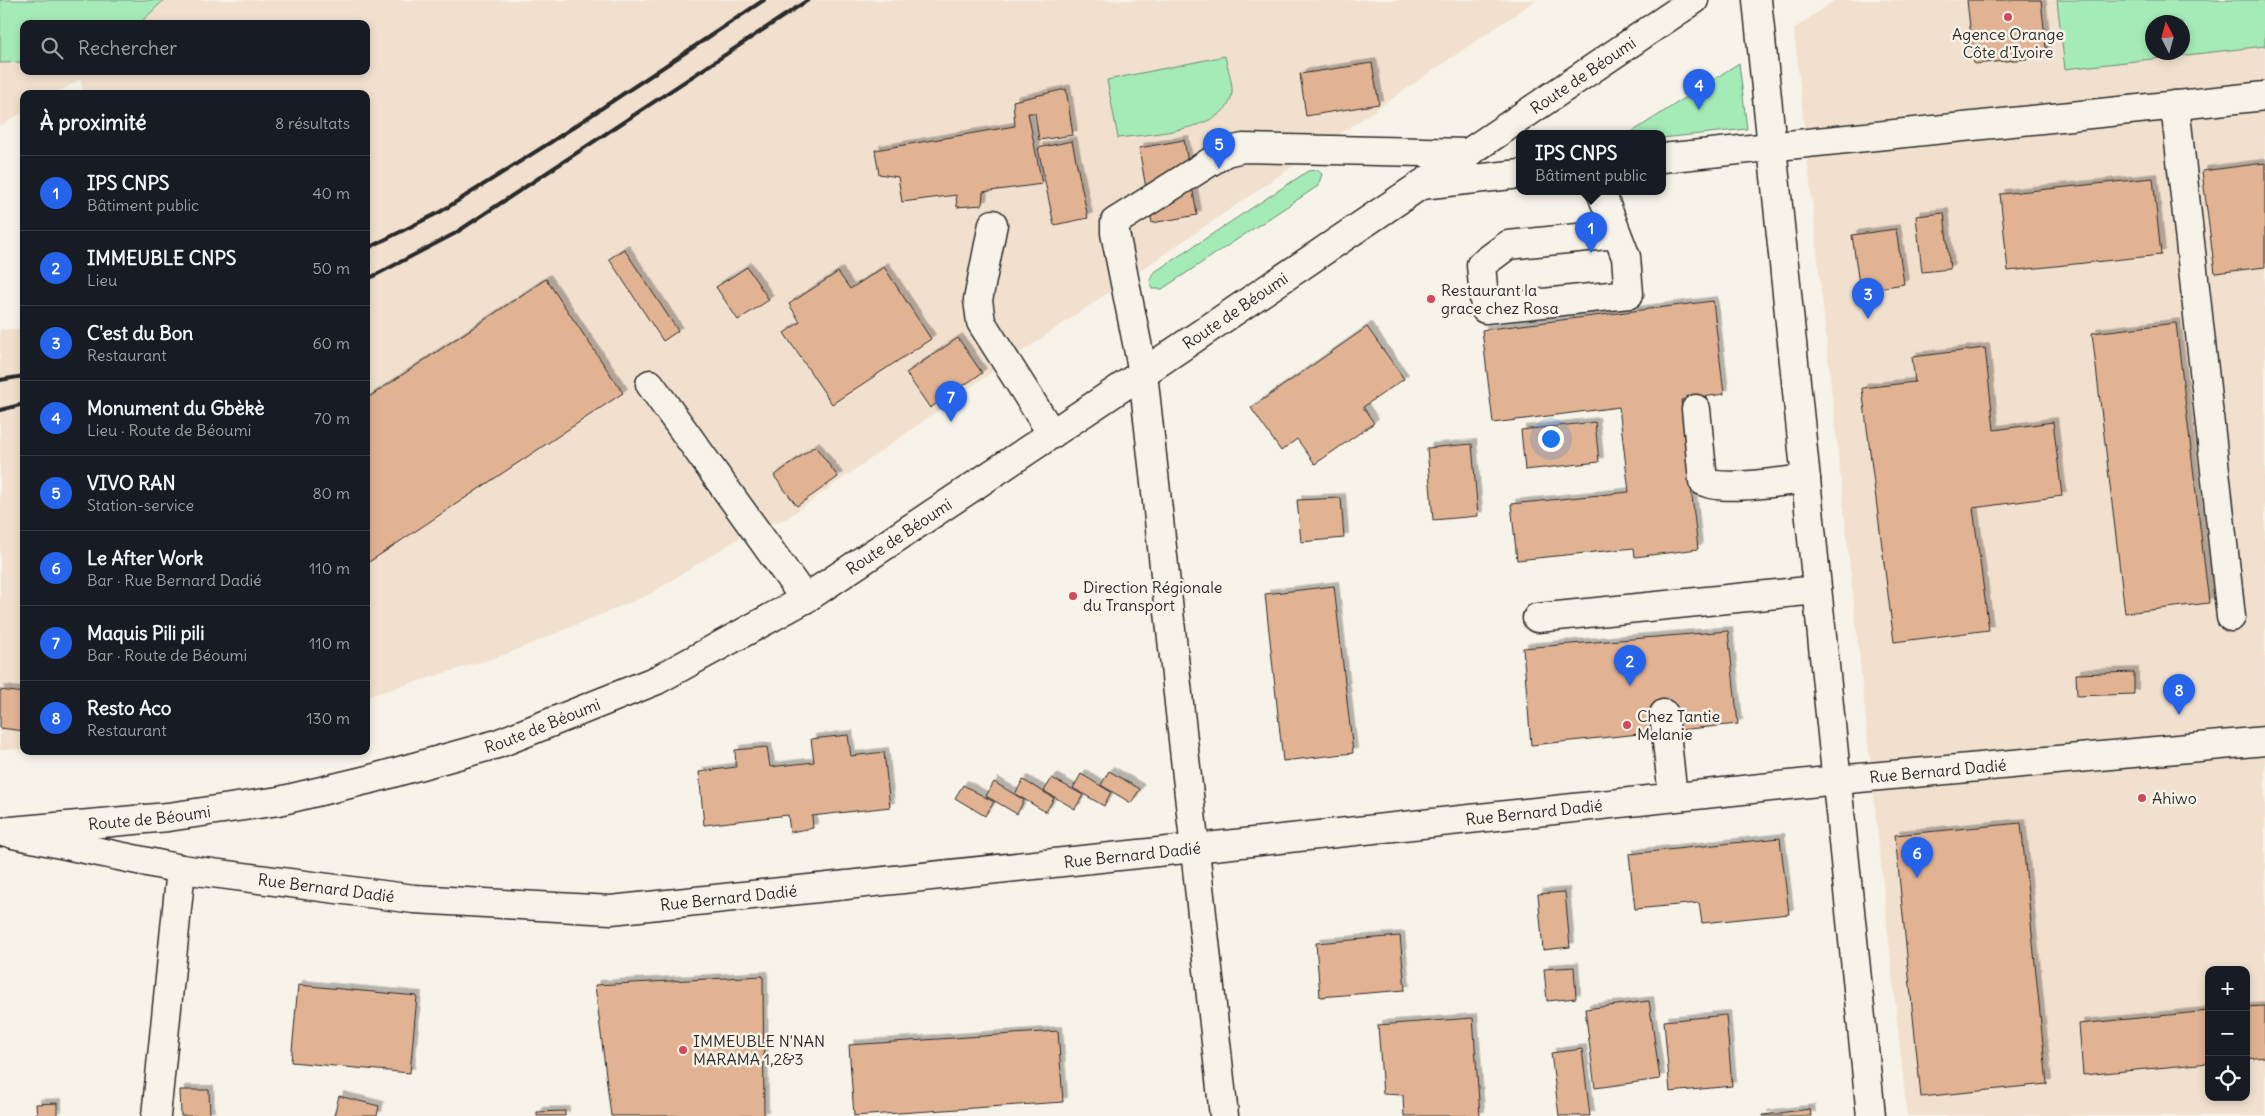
<!DOCTYPE html>
<html lang="fr">
<meta charset="utf-8">
<style>
body{margin:0;font-family:Delius,sans-serif;background:#20242c;color:#f1f3f6}
.controls{position:absolute;right:15px;bottom:15px;display:grid;overflow:hidden;border-radius:10px;box-shadow:0 2px 8px #0003}
.controls button{width:45px;height:45px;display:grid;place-items:center;padding:0;border:0;border-bottom:1px solid #363941;background:#171b24;color:#f1f3f6;font:25px sans-serif}
.compass{position:absolute;left:2145px;top:15px;width:45px;height:45px;border-radius:50%;background:#171b24;box-shadow:0 2px 8px #0003;rotate:354deg}
.you{position:absolute;left:1550px;top:438px;width:18px;height:18px;margin:-12px;border:4px solid #fff;border-radius:50%;background:#1a73e8;box-shadow:0 0 0 8px #1a73e833}
.badge{display:grid;place-items:center;width:32px;height:32px;border-radius:50%;background:#2563eb;color:#fff;font-size:16px;font-weight:700}
.pin{position:absolute;translate:-50% -41px;filter:drop-shadow(0 1px 2px #0008)}
.pin::after{content:'';position:absolute;top:26px;width:18px;height:15px;background:inherit;clip-path:polygon(0 0,100% 0,50% 100%)}
.popup{position:absolute;left:1516px;top:130px;width:150px;height:65px;box-sizing:border-box;display:grid;place-content:center;border-radius:10px;background:#171b24;filter:drop-shadow(0 1px 4px #0005);font-size:16px;white-space:nowrap;color:#9ea1a6}
.popup b{font-size:19px;color:#f1f3f6}
.popup::after{content:'';position:absolute;left:50%;top:100%;margin-left:-10px;border:10px solid transparent;border-top-color:#171b24}
.list{margin:0;padding:0;list-style:none}
h2{display:flex;justify-content:space-between;align-items:center;height:65px;margin:0;padding:0 20px;font-size:21px}
h2 small{font-size:16px;font-weight:400;color:#9ea1a6}
.list li{display:grid;grid-template-columns:32px 1fr auto;gap:15px;align-items:center;box-sizing:border-box;height:75px;padding:0 20px;border-top:1px solid #363941}
.list b{display:block;font-size:19px;white-space:nowrap}
.list p{margin:0;font-size:16px;white-space:nowrap;color:#9ea1a6}
.list em{font-size:16px;font-style:normal;color:#9ea1a6}
.icon{flex:none;width:28px;height:28px;fill:none;stroke:currentColor;stroke-width:2;stroke-linecap:round;stroke-linejoin:round}
.map{position:relative;flex:none;width:2265px;height:1116px;overflow:hidden}
.search{position:absolute;background:#171b24;box-shadow:0 2px 8px #0003;left:20px;top:20px;width:350px;height:55px;display:flex;align-items:center;gap:12px;box-sizing:border-box;padding:0 18px;border-radius:10px;color:#9ea1a6;font-size:19px}
.panel{position:absolute;background:#171b24;box-shadow:0 2px 8px #0003;left:20px;top:90px;width:350px;height:665px;border-radius:10px}
.map>svg:first-child{display:block}
.built{fill:#f1e0ce;fill-rule:evenodd}
.green{fill:#a5ebb8;stroke:#688b72;fill-rule:evenodd}
.building{fill:#e2b393;stroke:#2b2b2b;filter:url(#shadow)}
.lines{fill:none;stroke-linecap:round;stroke-linejoin:round}
.minor-casing{stroke:#2b2b2b;stroke-width:31}
.major-casing{stroke:#2b2b2b;stroke-width:31}
.minor{stroke:#f7f3e8;stroke-width:28}
.major{stroke:#f7f3e8;stroke-width:28}
.rail{stroke:#2b2b2b;stroke-width:4}
.poi-dot{fill:#d1495b;stroke:#f7f3e8;stroke-width:2}
.labels{text-anchor:middle;dominant-baseline:central;stroke-width:5;stroke-linejoin:round;paint-order:stroke}
.poi-label{font-size:16px;fill:#2b2b2b;stroke:#f7f3e8;text-anchor:start}
.street-label{font-size:16px;fill:#2b2b2b;stroke:#f7f3e8}
</style>
<div class="map">
<svg width="2265" height="1116" viewBox="0 0 2265 1116">
<defs>
<filter id="shadow"><feDropShadow dx="4.5" dy="-4.5" stdDeviation="0" flood-color="#0004"/></filter>
</defs>
<rect width="100%" height="100%" fill="#f7f3e8"/>
<filter id="ink" filterUnits="userSpaceOnUse"><feTurbulence type="fractalNoise" baseFrequency=".02" numOctaves="2"/><feDisplacementMap in="SourceGraphic" scale="10" xChannelSelector="R" yChannelSelector="G"/><feConvolveMatrix kernelMatrix="1 2 1 2 8 2 1 2 1" color-interpolation-filters="sRGB"/></filter>
<g filter="url(#ink)">
<path class="built" d="M0,0H1536L989,374L786,519L755,528L650,594L504,655L366,697V94H83L81,79L55,94H24V112L0,126ZM24,24H366V71H24Z
M1835,0H2265V1116H1907L1794,29ZM2152,22H2182V52H2152ZM2209,970H2246V1097H2209Z
M24,328V749L0,750V330Z"/>
<path class="green" d="M0,0H164L139,24H24V62L0,63Z
M2057,0H2265V46L2065,69ZM2152,22H2182V52H2152Z
M1225,56C1227,67 1233,82 1232,93C1229,131 1148,134 1118,138L1107,80Z
M1739,63L1747,129L1662,138V134H1629Z
M1317,170L1322,174L1318,186L1162,289H1152L1150,281L1153,273L1308,171Z"/>
<path class="building" d="M1967,0H2041L2047,57L1974,64Z
M1372,63L1379,104L1306,116L1300,74Z
M1066,89L1073,135L1039,140L1035,113H1028L1042,184L983,192L982,205L957,207L956,195L902,202L898,177L879,174L875,150L1015,126L1013,101Z
M1184,140L1197,215L1152,223L1139,148Z
M1072,141L1088,218L1054,225L1038,148Z
M2265,163V267L2215,273L2202,171Z
M2153,178L2161,255L2008,271L2000,194Z
M1944,213L1950,269L1922,272L1916,216Z
M1896,229L1904,284L1860,291L1852,235Z
M624,249L678,331L663,341L609,259Z
M747,267L769,300L738,320L716,287Z
M884,267L931,339L832,404L784,333L800,322L789,304L838,272L850,289Z
M546,279L623,393L366,564V399Z
M1713,301L1724,394L1681,400L1698,549L1635,557L1634,548L1517,560L1511,504L1629,492L1619,407L1493,423L1482,330Z
M2176,323L2209,603L2125,613L2092,333Z
M1367,327L1404,379L1363,407L1374,423L1315,464L1297,439L1281,451L1251,408Z
M958,338L982,373L930,408L906,373Z
M1985,348L1994,430L2053,422L2062,496L1973,508L1989,630L1894,642L1862,388L1915,382L1912,357Z
M1595,422L1599,462L1525,470L1521,430Z
M1472,444L1478,516L1433,520L1427,448Z
M815,446L838,477L797,506L774,476Z
M1341,498L1344,538L1301,542L1297,500Z
M1334,586L1353,753L1283,761L1265,594Z
M1728,631L1738,724L1531,745L1523,648Z
M2134,672V694L2077,696L2076,674Z
M0,690L24,693V731L0,728Z
M848,735L851,756L884,752L890,807L812,816L813,828L790,832L788,815L704,825L699,772L736,767L735,750L767,747L770,767L814,762L811,739Z
M1109,771L1140,789L1131,803L1101,785Z
M1081,774L1111,792L1104,806L1073,788Z
M1052,778L1083,795L1075,809L1044,791Z
M1023,780L1054,798L1046,812L1015,794Z
M994,782L1024,800L1017,814L986,796Z
M963,785L994,802L985,816L955,798Z
M2021,823L2047,1084L1921,1097L1895,835Z
M1780,838L1789,914L1702,923L1699,903L1635,909L1629,854Z
M1565,892L1570,947L1543,950L1538,894Z
M1400,936L1405,990L1320,997L1316,943Z
M1574,967L1576,998L1547,1001L1544,969Z
M763,976L764,1116H611L595,985Z
M298,985L417,996L410,1073L291,1062Z
M1649,1001L1660,1079L1595,1088L1585,1009Z
M2265,1006V1057L2246,1059V1007Z
M2209,1011V1063L2083,1075L2079,1024Z
M1726,1015L1732,1086L1670,1092L1664,1021Z
M1473,1018L1480,1116H1404L1403,1095L1383,1094L1378,1025Z
M1058,1031L1063,1102L854,1116L849,1045Z
M1582,1049L1590,1116H1559L1551,1053Z
M180,1090H209L210,1116H181Z
M339,1096L379,1106L377,1116H334Z
M57,1103V1116H37L36,1104Z
M1810,1109L1811,1116H1763V1115Z
M565,1111V1116H537V1112Z"/>
<g class="lines">
<g class="minor-casing">
<g id="minor">
<path d="M1757,0L1871,1116"/>
<path d="M2175,105L2231,617"/>
<path d="M1662,158L2265,96"/>
<path d="M1421,185L1520,174"/>
<path d="M1601,192L1626,257L1629,294L1485,309L1481,265L1508,245L1617,234"/>
<path d="M993,224L978,300L981,322L1052,434"/>
<path d="M650,384L805,599"/>
<path d="M1696,409L1703,481C1721,492 1784,481 1806,479"/>
<path d="M1537,618L1817,590"/>
<path d="M1664,714L1673,797"/>
<path id="s1" d="M13,834L181,869L414,899L611,910L1837,780L2265,741"/>
<path d="M156,1116L181,869"/>
<path d="M1224,1116L1143,373L1115,233V222L1226,152L1243,148L1469,153"/>
</g>
</g>
<g class="major-casing">
<g id="major">
<path id="s2" d="M0,832L168,817L279,801L371,779L497,744L657,680L805,599L1143,373L1694,0"/>
</g>
</g>
<use href="#minor" class="minor"/>
<use href="#major" class="major"/>
<path class="rail" d="M366,249L440,212L551,142L764,0
M366,280L454,234L808,0
M0,380L24,376
M0,410L24,404"/>
</g>
</g>
<g class="poi-dot">
<circle cx="2008" cy="17" r="5"/>
<circle cx="1431" cy="299" r="5"/>
<circle cx="1073" cy="596" r="5"/>
<circle cx="1627" cy="725" r="5"/>
<circle cx="2142" cy="798" r="5"/>
<circle cx="683" cy="1050" r="5"/>
</g>
<g class="labels">
<g class="poi-label">
<text x="2008" y="34" text-anchor="middle">Agence Orange<tspan x="2008" dy="18">Côte d'Ivoire</tspan></text>
<text x="1441" y="290">Restaurant la<tspan x="1441" dy="18">grace chez Rosa</tspan></text>
<text x="1083" y="587">Direction Régionale<tspan x="1083" dy="18">du Transport</tspan></text>
<text x="1637" y="716">Chez Tantie<tspan x="1637" dy="18">Melanie</tspan></text>
<text x="2152" y="798">Ahiwo</text>
<text x="693" y="1041">IMMEUBLE N'NAN<tspan x="693" dy="18">MARAMA 1,2&amp;3</tspan></text>
</g>
<g class="street-label">
<text stroke="none"><textPath href="#s2" startOffset="1785">Route de Béoumi</textPath></text>
<text stroke="none"><textPath href="#s2" startOffset="1365">Route de Béoumi</textPath></text>
<text stroke="none"><textPath href="#s2" startOffset="960">Route de Béoumi</textPath></text>
<text stroke="none"><textPath href="#s2" startOffset="555">Route de Béoumi</textPath></text>
<text stroke="none"><textPath href="#s1" startOffset="1938">Rue Bernard Dadié</textPath></text>
<text stroke="none"><textPath href="#s1" startOffset="1532">Rue Bernard Dadié</textPath></text>
<text stroke="none"><textPath href="#s2" startOffset="150">Route de Béoumi</textPath></text>
<text stroke="none"><textPath href="#s1" startOffset="1128">Rue Bernard Dadié</textPath></text>
<text stroke="none"><textPath href="#s1" startOffset="318">Rue Bernard Dadié</textPath></text>
<text stroke="none"><textPath href="#s1" startOffset="722">Rue Bernard Dadié</textPath></text>
</g>
</g>
</svg>
<div class="controls">
<button>+</button>
<button>−</button>
<button><svg class="icon" aria-label="locate" viewBox="0 0 24 24"><circle cx="12" cy="12" r="6"/><path d="M12 2v4M12 18v4M2 12h4M18 12h4"/></svg></button>
</div>
<svg class="compass" viewBox="-18 -18 36 36"><path d="M0-13l5 13h-10z" fill="#e53935"/><path d="M0 13l5-13h-10z" fill="#9ea1a6"/></svg>
<div class="you"></div>
<div class="pin badge" style="left:1591px;top:253px">1</div>
<div class="popup"><b>IPS CNPS</b>Bâtiment public</div>
<div class="pin badge" style="left:1630px;top:686px">2</div>
<div class="pin badge" style="left:1868px;top:319px">3</div>
<div class="pin badge" style="left:1699px;top:110px">4</div>
<div class="pin badge" style="left:1219px;top:169px">5</div>
<div class="pin badge" style="left:1917px;top:878px">6</div>
<div class="pin badge" style="left:951px;top:422px">7</div>
<div class="pin badge" style="left:2179px;top:715px">8</div>
<div class="search"><svg class="icon" aria-label="search" viewBox="0 0 24 24"><circle cx="10" cy="10" r="6"/><path d="M15 15l6 6"/></svg>Rechercher</div>
<section class="panel">
<h2>À proximité<small>8 résultats</small></h2>
<ul class="list">
<li><span class="badge">1</span><div><b>IPS CNPS</b><p>Bâtiment public</p></div><em>40 m</em></li>
<li><span class="badge">2</span><div><b>IMMEUBLE CNPS</b><p>Lieu</p></div><em>50 m</em></li>
<li><span class="badge">3</span><div><b>C'est du Bon</b><p>Restaurant</p></div><em>60 m</em></li>
<li><span class="badge">4</span><div><b>Monument du Gbèkè</b><p>Lieu · Route de Béoumi</p></div><em>70 m</em></li>
<li><span class="badge">5</span><div><b>VIVO RAN</b><p>Station-service</p></div><em>80 m</em></li>
<li><span class="badge">6</span><div><b>Le After Work</b><p>Bar · Rue Bernard Dadié</p></div><em>110 m</em></li>
<li><span class="badge">7</span><div><b>Maquis Pili pili</b><p>Bar · Route de Béoumi</p></div><em>110 m</em></li>
<li><span class="badge">8</span><div><b>Resto Aco</b><p>Restaurant</p></div><em>130 m</em></li>
</ul>
</section>
</div>
